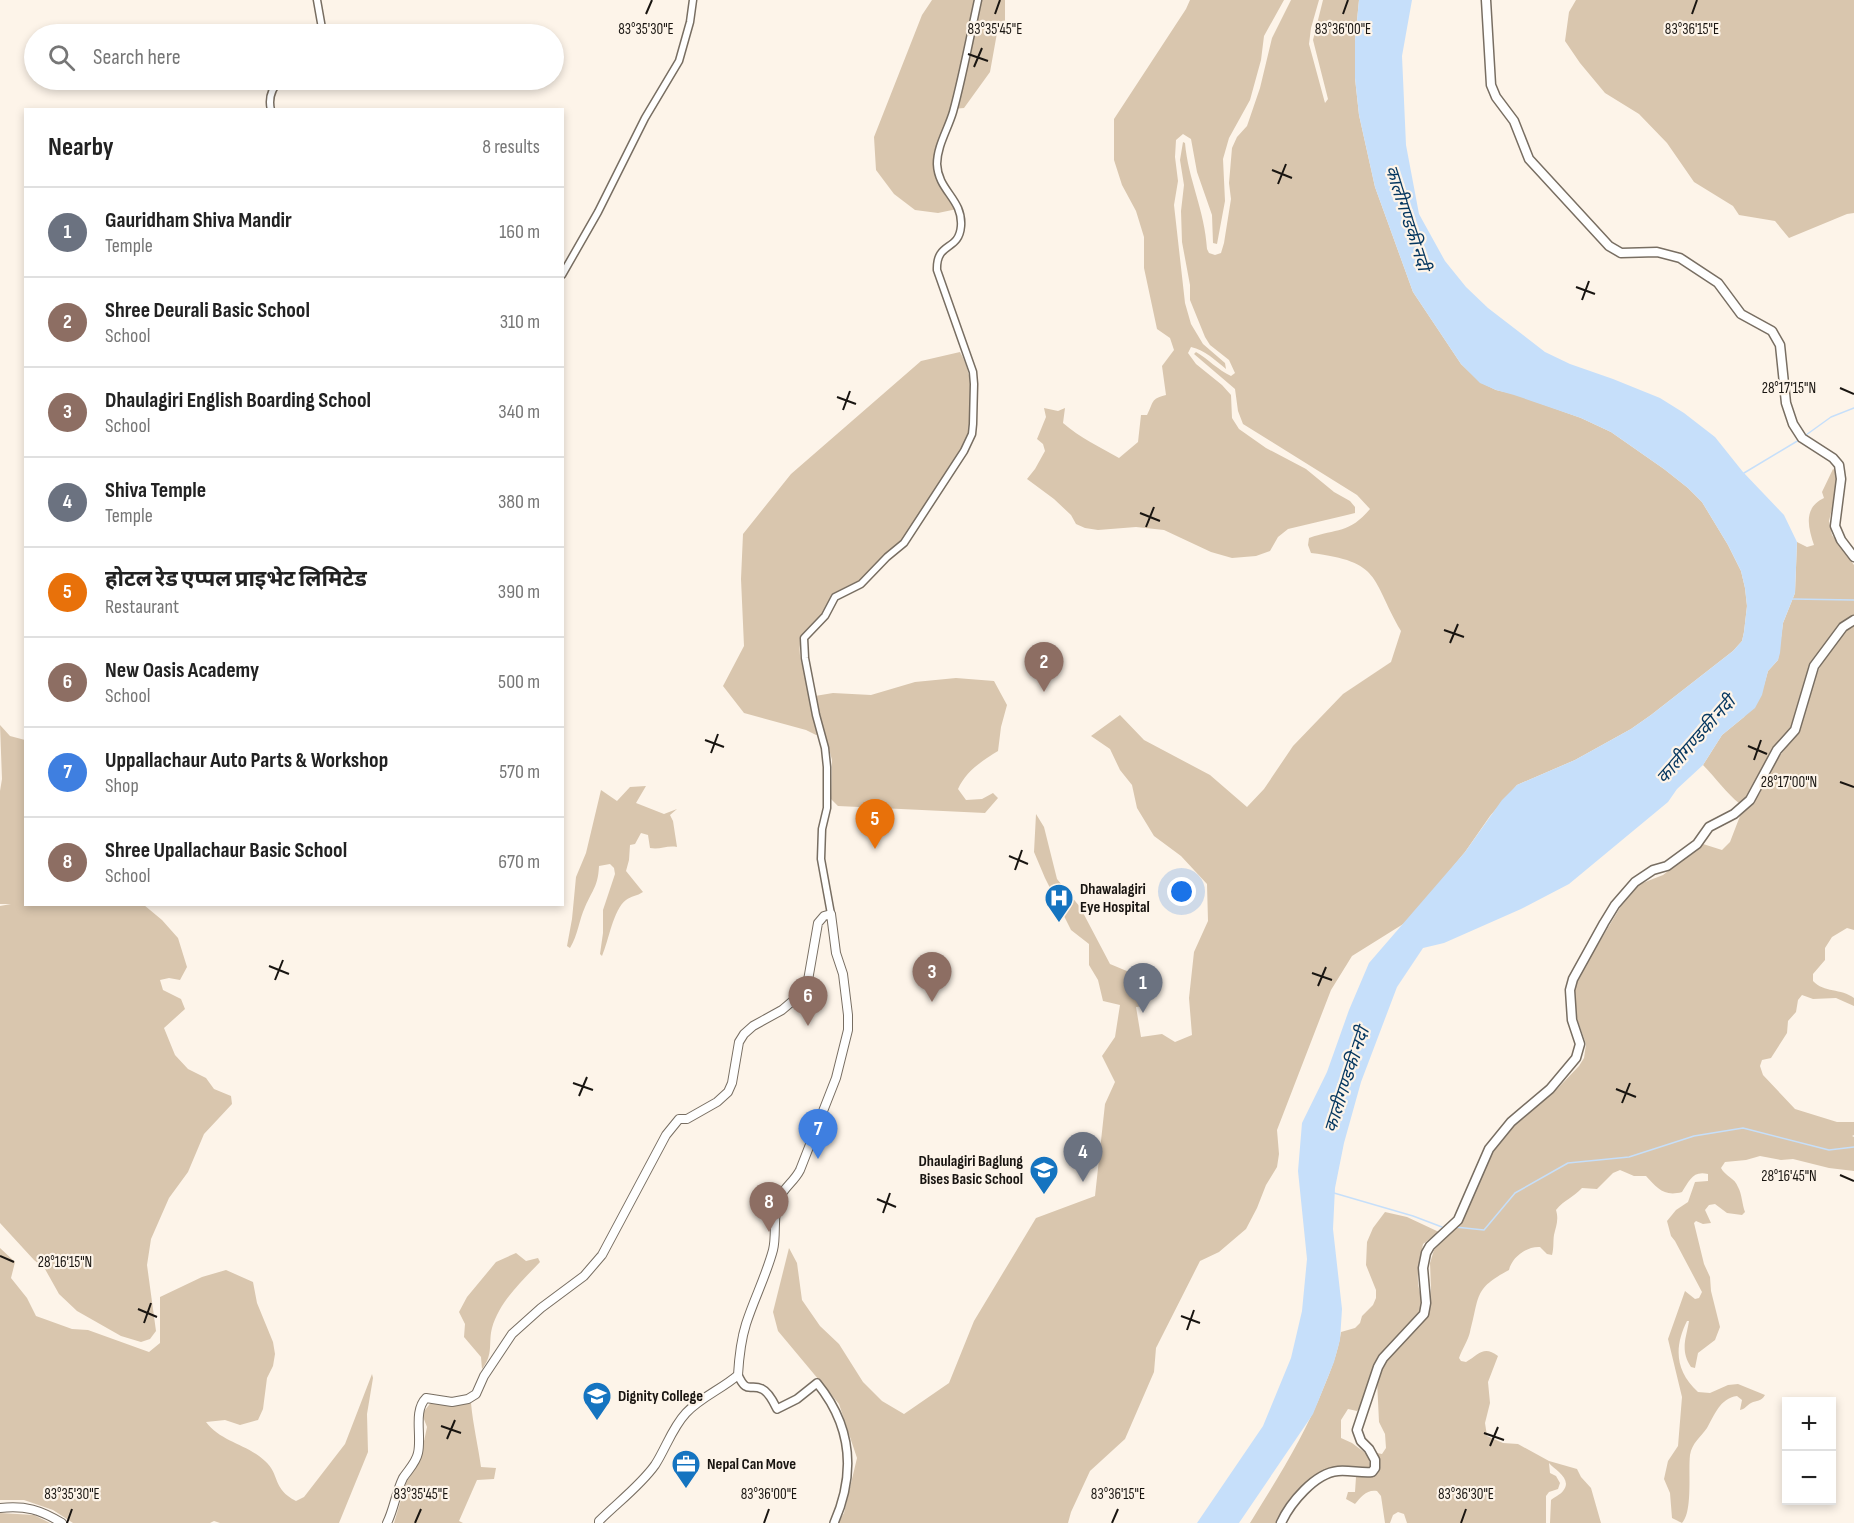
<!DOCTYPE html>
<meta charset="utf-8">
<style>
body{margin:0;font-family:"Sofia Sans Condensed","Noto Sans Devanagari",sans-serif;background:#f6f6f6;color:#222}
.controls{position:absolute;right:18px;bottom:18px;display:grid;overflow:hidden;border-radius:0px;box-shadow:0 3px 9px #0003}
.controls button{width:54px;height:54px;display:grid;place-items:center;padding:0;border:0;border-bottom:2px solid #e0e0e0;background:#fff;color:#222;font:30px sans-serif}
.you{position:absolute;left:1182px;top:892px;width:21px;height:21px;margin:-15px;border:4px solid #fff;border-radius:50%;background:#1a73e8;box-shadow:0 0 0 9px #1a73e833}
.badge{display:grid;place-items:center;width:39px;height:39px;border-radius:50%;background:#0b8043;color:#fff;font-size:20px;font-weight:700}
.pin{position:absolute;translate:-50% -50px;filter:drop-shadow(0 2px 3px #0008)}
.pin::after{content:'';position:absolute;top:32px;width:21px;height:18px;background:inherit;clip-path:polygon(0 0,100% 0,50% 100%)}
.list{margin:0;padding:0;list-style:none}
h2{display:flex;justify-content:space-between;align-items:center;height:78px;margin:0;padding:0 24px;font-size:26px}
h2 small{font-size:20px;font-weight:400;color:#767676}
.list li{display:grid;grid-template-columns:39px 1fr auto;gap:18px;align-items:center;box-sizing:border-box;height:90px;padding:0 24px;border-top:2px solid #e0e0e0}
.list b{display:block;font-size:22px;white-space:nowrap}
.list p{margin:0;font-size:20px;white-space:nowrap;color:#767676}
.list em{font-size:20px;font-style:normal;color:#767676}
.icon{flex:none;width:33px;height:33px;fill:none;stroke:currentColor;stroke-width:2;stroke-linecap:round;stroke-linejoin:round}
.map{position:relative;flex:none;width:1854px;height:1523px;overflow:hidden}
.search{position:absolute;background:#fff;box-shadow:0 3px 9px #0003;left:24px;top:24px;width:540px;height:66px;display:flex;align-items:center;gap:15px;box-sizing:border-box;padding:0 21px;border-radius:33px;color:#767676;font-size:22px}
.panel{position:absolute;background:#fff;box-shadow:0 3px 9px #0003;left:24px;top:108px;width:540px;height:798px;border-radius:0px}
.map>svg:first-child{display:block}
.green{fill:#d9c6ae}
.water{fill:#c6dffa}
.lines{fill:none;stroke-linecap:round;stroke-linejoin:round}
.stream{stroke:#c6dffa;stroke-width:1.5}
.tertiary-casing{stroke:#786e62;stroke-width:9}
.secondary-casing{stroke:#786e62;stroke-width:10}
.primary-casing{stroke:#786e62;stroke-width:10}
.trunk-casing{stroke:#786e62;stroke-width:11}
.tertiary{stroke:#fff;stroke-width:6}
.secondary{stroke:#fff;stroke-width:7}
.primary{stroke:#fff;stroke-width:8}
.trunk{stroke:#fff;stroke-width:8}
.ticks{fill:none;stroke:#191511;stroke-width:2}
.labels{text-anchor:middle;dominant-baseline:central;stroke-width:4.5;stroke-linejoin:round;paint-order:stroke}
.poi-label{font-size:16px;font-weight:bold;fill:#191511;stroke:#fdf4e9;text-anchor:start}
.water-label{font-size:18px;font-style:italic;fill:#04365f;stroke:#fdf4e9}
.ticks-label{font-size:15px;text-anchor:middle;fill:#191511;stroke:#fdf4e9;stroke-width:4.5;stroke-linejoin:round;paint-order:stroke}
</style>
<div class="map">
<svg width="1854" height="1523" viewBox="0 0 1854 1523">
<rect width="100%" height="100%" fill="#fdf4e9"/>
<path class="green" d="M932,0H1005V20L997,33L990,72L964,108L952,109C935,150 922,173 957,209L938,213L915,210L894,194L876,170L874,137L922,15Z
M1190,0H1284L1264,36L1261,60L1250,100L1229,138L1223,159L1225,201L1217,244L1213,243L1212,215L1197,172L1191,139L1183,134L1176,140L1175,157L1178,181L1174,205L1185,303L1191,324L1203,344L1225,363L1226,369C1215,360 1205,350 1191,347L1188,353L1196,364L1222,385L1231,395L1232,418L1239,429L1266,448L1306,469L1334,492L1350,501L1355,507V513L1347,515L1288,529L1278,537L1270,551L1256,556L1232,558L1211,552L1164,530L1136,527L1098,530L1085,528L1076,524L1071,515L1054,499L1027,479L1035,469L1045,451L1043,444L1037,439L1046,417L1044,408L1058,411L1065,408L1063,423C1080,438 1100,447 1119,458L1138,442L1141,415H1147C1154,402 1150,399 1166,395L1162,366L1174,350L1170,338L1157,329L1144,268V237L1136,211L1122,185L1114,160V119L1186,9Z
M1291,0H1319L1311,28L1309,44L1325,103L1328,99L1313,40L1323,0H1359L1355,41V78L1359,115L1375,187L1413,292L1461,364L1480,382L1496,390L1514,394L1581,418L1611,432L1664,469L1688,488L1702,502L1728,545L1741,571L1745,588L1747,606L1744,632L1742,641L1733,651L1651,715L1631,729L1575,760L1517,785L1490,816L1465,852L1408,921L1352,956L1331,990L1277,1130L1279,1154L1277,1167L1266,1185L1257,1208L1246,1229L1219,1252L1200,1261L1156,1348L1154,1372L1125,1439L1090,1471L1071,1512L1068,1523H838L844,1513L857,1458L839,1404L778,1331L773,1312L789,1248L797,1263L802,1300L820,1326L839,1344L863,1382L882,1401L904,1414L949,1383L974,1321L1036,1218L1095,1196L1105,1104L1115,1082L1102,1056L1115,1037L1120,1005L1103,1001L1098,980L1089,965V944L1071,930L1045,878L1034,852L1036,814L1044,827L1057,879L1080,907L1110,964L1134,974L1146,993V1006L1136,1007L1141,1037L1162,1034L1175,1042L1192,1035L1189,998L1194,952L1208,921L1207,884L1181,856L1154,836L1137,808L1132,785L1120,770L1110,749L1091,736L1120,715L1144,740L1210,775L1247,807L1264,789L1293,746L1343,694L1391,662L1401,631C1370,577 1382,562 1311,553L1308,545L1309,538C1337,528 1349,534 1370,509L1357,495L1243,424L1238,411L1235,389L1194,354L1196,352C1208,359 1218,370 1231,376L1235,373L1229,360L1210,345L1205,337L1190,300V285L1182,242L1181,211L1184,185L1180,160L1183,142L1185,143C1188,179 1205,211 1207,249L1209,253L1215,255L1221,253L1224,243L1231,199L1229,183L1232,148L1237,137L1247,126L1260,88L1272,38Z
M1576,0H1854V213L1847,214L1789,238L1775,221L1739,215L1733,206L1694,182L1667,143L1639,114L1605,93L1580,63L1565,41L1569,12Z
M960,352C974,375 975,415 967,441C964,451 955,458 949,467C934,491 920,517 903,540C893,553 879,566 868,576C859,584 848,585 839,591C830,596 830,605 825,613C817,625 802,629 800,645C798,658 805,672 809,685C811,693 810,703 812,712C814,719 816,727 819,734L816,735L806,730L744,713L723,686L744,646L741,579L743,534L791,474L921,361Z
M1833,469L1837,471V488L1829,521L1832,535L1854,565V618L1834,634L1804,692L1797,708L1796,721L1762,769L1753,794L1740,804C1726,793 1716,778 1703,765L1722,735L1744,717L1764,685L1768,671L1778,660L1783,623L1795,593L1797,542L1807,547L1814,545C1808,527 1803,508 1824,498L1822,492Z
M1854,625V930L1847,928L1832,937L1825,948V960L1813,974V981C1824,993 1841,988 1854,998V1006L1836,998L1813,999L1802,995L1798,1000L1796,1012L1788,1021L1787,1033L1771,1058L1762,1060L1760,1066L1763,1075L1795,1109L1837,1122H1854V1135L1852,1136L1854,1137V1171L1829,1168L1793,1159L1781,1160L1760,1156L1746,1160L1725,1162L1721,1168C1725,1176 1735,1178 1738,1187C1742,1194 1742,1204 1745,1212L1742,1215L1727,1213L1715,1204L1709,1205L1705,1210L1711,1223L1703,1224L1696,1221L1694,1223L1704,1264L1710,1277L1711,1291L1720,1327L1715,1340L1698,1353L1695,1368L1691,1367C1680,1350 1686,1339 1689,1321H1687C1674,1347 1675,1371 1698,1392L1710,1393L1728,1385L1738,1384L1765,1395C1761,1402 1757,1400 1751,1403C1746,1406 1745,1409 1740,1410L1742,1400L1737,1396C1720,1398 1714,1416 1707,1428C1700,1438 1692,1443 1690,1455C1688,1472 1693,1511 1682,1523L1672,1518L1670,1493L1664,1479L1668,1461L1678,1446L1682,1397L1668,1339L1685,1291L1695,1299L1699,1298L1702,1292L1675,1241L1671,1236L1667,1221L1676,1210L1688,1202L1695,1182L1708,1181V1174C1693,1170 1689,1181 1682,1192C1664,1197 1657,1188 1646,1176H1634L1620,1170L1613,1173L1597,1189L1582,1188C1574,1197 1564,1200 1556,1210C1559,1220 1556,1226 1554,1235C1553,1241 1554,1248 1552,1255L1547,1254L1540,1247C1527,1246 1512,1257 1509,1270C1473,1289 1480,1296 1470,1332C1468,1341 1462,1349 1459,1358L1461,1361L1466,1362C1479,1354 1484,1345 1498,1356L1488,1382L1490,1403L1485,1423L1487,1436L1503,1443L1518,1444L1549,1461L1577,1469L1581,1477L1591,1488L1601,1523H1550L1551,1500C1554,1497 1560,1495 1563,1491C1573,1479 1555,1470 1549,1463L1550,1473L1556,1476L1560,1483L1558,1489L1549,1492L1546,1496V1523H1407L1404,1514L1398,1512L1393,1515L1390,1523H1385L1381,1496L1377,1491C1367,1489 1361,1497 1355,1504L1346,1499L1348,1492H1355L1356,1477L1374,1476C1380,1469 1380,1461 1377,1453L1382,1454L1386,1448L1385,1434L1379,1422L1377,1380L1380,1368L1387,1357L1427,1316L1431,1289L1430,1263L1434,1250L1464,1218L1493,1152L1513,1127L1558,1088L1579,1066L1584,1058L1586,1044L1572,1004L1576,981L1621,906L1640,884L1663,875L1703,844L1722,850L1730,842L1740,816L1760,793L1768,771L1799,731L1816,676L1822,662L1841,635Z
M956,678L994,681L1007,705L1001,727L998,751C982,761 966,771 958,789L966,800L982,799L993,793L998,798L985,813L838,806L831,799L832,760L815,696L833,693L871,695L915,682Z
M0,725L10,736L25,740L26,904L144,905L162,920L178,938L187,967L180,980L169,978L160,980L163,990L181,999L185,1009L164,1028L175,1055L188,1069L206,1078L214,1089L231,1096L232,1104L204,1134L188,1172L169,1198L151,1239L147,1265L156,1331L150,1339L141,1342L121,1336L77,1311L59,1294L45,1269L34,1260L0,1223V906L11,904H0V791L2,779Z
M646,786L636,803L664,814L677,809L670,815L673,821L677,847C667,845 660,850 650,848L648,835L641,833L635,844L630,845L629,860L626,871L643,892C637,896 631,896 626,900C613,910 609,940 602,956L600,954L603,933V910L615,874L614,868L610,864L599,866C598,886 593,889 585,907C579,920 578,935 570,948L567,946L572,919L576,877L586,853L601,790L617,801L630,787Z
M1385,1212L1407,1217L1439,1232L1423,1244C1421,1256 1417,1270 1418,1282C1419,1296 1425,1298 1421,1314L1376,1362L1363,1404L1357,1411L1348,1409L1341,1420V1438L1352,1443L1368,1455L1371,1469H1338L1305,1486L1287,1502L1278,1523H1250C1277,1479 1304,1437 1323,1389C1331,1370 1338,1352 1341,1332L1355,1328L1360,1323L1362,1316L1373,1305L1376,1298V1290L1366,1265L1367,1242L1373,1228Z
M0,1248L15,1262L11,1278L27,1298L36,1316L72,1329L88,1330L149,1352L160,1343V1297L202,1277L226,1270L253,1282L257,1303L273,1342L275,1354L273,1366L267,1378L263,1409L258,1420L240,1425L225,1420L206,1422C221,1442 247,1444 265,1461C280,1474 272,1489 296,1501L304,1497L345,1444L372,1374L373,1378L367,1414L368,1452L339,1523H220L214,1521L210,1523H73L53,1510L24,1500H0Z
M516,1253L526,1261L538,1258L540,1262C522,1281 499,1302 492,1328C488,1343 494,1354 482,1369L481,1357L464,1337L465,1324L459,1312L467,1297L496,1262Z
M432,1401L448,1406L471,1403C473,1425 478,1445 481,1467L496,1468L494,1479L477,1480L459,1521L463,1523H394L406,1483L420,1460L427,1427L422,1414Z
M0,1513L34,1515L50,1523H0Z"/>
<path class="water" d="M1359,0H1412L1402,56L1406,145L1419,214L1445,261L1466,287L1488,308L1545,352L1570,364L1613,379L1660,398L1684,413L1715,437L1743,472L1784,515L1797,542L1795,593L1783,623L1780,653L1778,660L1768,671L1762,695L1755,708L1722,735L1703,765L1677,789L1668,802L1569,884L1521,909L1444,943L1423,948L1397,987L1361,1082L1344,1143L1335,1188L1333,1229L1342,1309L1340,1340L1334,1362L1313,1414L1239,1523H1197L1263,1426L1291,1358L1302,1311L1307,1259L1298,1171L1302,1123L1327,1072L1349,1010L1369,963L1465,852L1502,800L1517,785L1575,760L1631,729L1651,715L1733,651L1742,641L1744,632L1747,606L1745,588L1741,571L1728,545L1702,502L1688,488L1664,469L1611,432L1581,418L1514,395L1496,390L1480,383L1461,364L1413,292L1375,187L1359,115L1355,78V41Z"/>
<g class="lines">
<path class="stream" d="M1806,435L1831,417L1854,408
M1744,473L1799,440
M1792,599L1854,600
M1334,1193L1413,1216L1442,1227
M1455,1227L1484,1230L1515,1193L1568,1163L1629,1157L1694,1136L1743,1128L1829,1150L1854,1147"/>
<g class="tertiary-casing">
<path id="tertiary" d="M317,0L323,34
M271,110C268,98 272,88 280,80
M562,275L598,212L645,118L679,61L690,22L693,0
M831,914L821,859L822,829L827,808V767L825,748L816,715L805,658L804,638L825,616L835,597L861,584L887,557L904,543L964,451L972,434L973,424L974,384L973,372L937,270C936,241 959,252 961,226C963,199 938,191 937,164C937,146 948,129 953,112C963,75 970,37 978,0"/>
</g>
<g class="secondary-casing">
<path id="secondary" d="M738,1375C747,1395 750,1383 762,1389C769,1392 774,1403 777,1409L797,1399L817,1383C852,1426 856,1473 834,1523"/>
</g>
<g class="primary-casing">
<path id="primary" d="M0,1508C25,1505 41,1510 62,1523
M387,1523C394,1509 396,1492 403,1478C408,1470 416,1463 418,1453C422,1436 413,1411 426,1398L452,1402L468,1399L476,1394L484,1376L512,1334L541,1308L584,1276L602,1255L666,1135L679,1119H687L717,1102L728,1092L732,1083L739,1042L744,1034L753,1026L782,1010L802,993L807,986L818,923L824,916L831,914L836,953L843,974L848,1015V1030L836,1078L800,1170C794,1182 784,1187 779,1199C772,1215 777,1234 773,1250C766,1276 754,1299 746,1324C741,1340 739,1358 738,1375C722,1389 701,1397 686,1413C672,1428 666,1448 655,1465C640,1486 617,1503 599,1521V1523"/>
</g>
<g class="trunk-casing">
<path id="trunk" d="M1486,0L1491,85L1496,97L1514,121L1529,159L1609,246L1621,253L1657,252L1680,258L1718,283L1741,314L1772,331L1780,345L1786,403L1793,424L1802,438L1833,458L1839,465L1841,479L1835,526L1841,540L1854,557
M1281,1523C1290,1503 1315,1473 1338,1471C1349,1470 1361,1473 1372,1472L1375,1468V1460L1369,1449L1361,1441L1357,1430L1378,1367L1383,1358L1424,1314L1426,1303L1423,1268L1426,1253L1430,1246L1458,1220L1489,1149L1511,1122L1550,1089L1576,1058L1580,1044L1572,1020L1570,990L1573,979L1604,923L1615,905L1635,882L1653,870L1667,866L1697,844L1709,827L1734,814L1750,800L1777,750L1795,730L1814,666L1843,627L1854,620"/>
</g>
<use href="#tertiary" class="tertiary"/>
<use href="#secondary" class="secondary"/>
<use href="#primary" class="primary"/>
<use href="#trunk" class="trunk"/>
</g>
<path class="ticks" d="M646,14L652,0M995,14L1000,0M1343,14L1348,0M1692,14L1697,0M968,54L988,61M974,67L982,48M1272,170L1292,178M1278,184L1286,164M1576,287L1595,294M1582,300L1589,281M1840,388L1854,394M837,397L856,404M843,410L850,391M1140,513L1160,521M1146,527L1154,507M1444,630L1464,637M1450,643L1458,624M705,740L724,747M1748,746L1767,754M711,753L718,734M1754,760L1761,740M1840,782L1854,787M1009,856L1028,864M1015,870L1022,850M269,966L289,974M1312,973L1332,980M275,980L283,960M1318,986L1326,967M573,1083L593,1090M1616,1089L1636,1097M579,1096L587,1077M1622,1103L1630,1083M1840,1175L1854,1181M877,1199L896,1207M883,1213L890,1193M0,1256L14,1262M138,1309L157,1317M1181,1316L1200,1323M144,1323L151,1303M1187,1330L1194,1310M441,1426L461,1433M1484,1433L1504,1440M447,1439L455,1420M1490,1446L1498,1427M67,1523L72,1509M415,1523L421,1509M764,1523L769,1509M1112,1523L1118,1509M1461,1523L1466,1509"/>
<defs>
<g id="hospital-pin" transform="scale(1.5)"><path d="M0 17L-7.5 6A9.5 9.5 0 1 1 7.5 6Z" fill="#1574c0" stroke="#fdf4e9"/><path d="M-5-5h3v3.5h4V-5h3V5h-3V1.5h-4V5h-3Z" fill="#fff"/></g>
<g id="school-pin" transform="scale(1.5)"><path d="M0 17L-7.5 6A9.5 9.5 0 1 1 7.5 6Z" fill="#1574c0" stroke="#fdf4e9"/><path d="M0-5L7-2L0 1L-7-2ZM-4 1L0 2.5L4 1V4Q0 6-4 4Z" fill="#fff"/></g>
<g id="university-pin" transform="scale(1.5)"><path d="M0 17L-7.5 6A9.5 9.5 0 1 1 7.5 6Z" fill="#1574c0" stroke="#fdf4e9"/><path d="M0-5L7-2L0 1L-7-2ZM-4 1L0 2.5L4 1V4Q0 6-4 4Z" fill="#fff"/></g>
<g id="office-pin" transform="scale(1.5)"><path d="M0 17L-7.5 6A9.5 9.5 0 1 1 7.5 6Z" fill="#1574c0" stroke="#fdf4e9"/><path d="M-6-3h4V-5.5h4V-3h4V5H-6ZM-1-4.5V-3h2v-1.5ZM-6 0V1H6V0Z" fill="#fff"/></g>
</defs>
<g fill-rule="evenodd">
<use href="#hospital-pin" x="1059" y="898"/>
<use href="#school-pin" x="1044" y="1170"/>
<use href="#university-pin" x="597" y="1396"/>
<use href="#office-pin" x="686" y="1464"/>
</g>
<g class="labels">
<g class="poi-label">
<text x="1080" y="889">Dhawalagiri<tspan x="1080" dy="18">Eye Hospital</tspan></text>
<text x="1023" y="1161" text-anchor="end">Dhaulagiri Baglung<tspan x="1023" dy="18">Bises Basic School</tspan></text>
<text x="618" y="1396">Dignity College</text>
<text x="707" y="1464">Nepal Can Move</text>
</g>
<g class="water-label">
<text transform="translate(1407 218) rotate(72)">कालीगण्डकी नदी</text>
<text transform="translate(1696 740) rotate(-49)">कालीगण्डकी नदी</text>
<text transform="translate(1347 1080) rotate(-72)">कालीगण्डकी नदी</text>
</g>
</g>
<g class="ticks-label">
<text x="646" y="34">83°35'30"E</text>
<text x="995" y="34">83°35'45"E</text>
<text x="1343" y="34">83°36'00"E</text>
<text x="1692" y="34">83°36'15"E</text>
<text x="1789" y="393">28°17'15"N</text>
<text x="1789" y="787">28°17'00"N</text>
<text x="1789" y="1181">28°16'45"N</text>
<text x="65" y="1267">28°16'15"N</text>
<text x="72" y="1499">83°35'30"E</text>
<text x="421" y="1499">83°35'45"E</text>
<text x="769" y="1499">83°36'00"E</text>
<text x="1118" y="1499">83°36'15"E</text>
<text x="1466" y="1499">83°36'30"E</text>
</g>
</svg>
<div class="controls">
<button>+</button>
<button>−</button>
</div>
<div class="you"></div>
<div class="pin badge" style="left:1143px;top:1013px;background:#6b7280">1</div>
<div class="pin badge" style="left:1044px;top:692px;background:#8d6e63">2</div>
<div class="pin badge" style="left:932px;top:1002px;background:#8d6e63">3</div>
<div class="pin badge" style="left:1083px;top:1182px;background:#6b7280">4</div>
<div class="pin badge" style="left:875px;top:849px;background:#e8710a">5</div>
<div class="pin badge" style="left:808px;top:1026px;background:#8d6e63">6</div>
<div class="pin badge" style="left:818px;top:1159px;background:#3f7fe0">7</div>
<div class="pin badge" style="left:769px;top:1232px;background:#8d6e63">8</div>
<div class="search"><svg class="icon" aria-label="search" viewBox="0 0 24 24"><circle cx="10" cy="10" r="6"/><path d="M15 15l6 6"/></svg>Search here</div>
<section class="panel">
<h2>Nearby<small>8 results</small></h2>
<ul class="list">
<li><span class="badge" style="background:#6b7280">1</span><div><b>Gauridham Shiva Mandir</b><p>Temple</p></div><em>160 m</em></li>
<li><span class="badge" style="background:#8d6e63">2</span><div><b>Shree Deurali Basic School</b><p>School</p></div><em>310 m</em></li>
<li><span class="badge" style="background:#8d6e63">3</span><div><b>Dhaulagiri English Boarding School</b><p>School</p></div><em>340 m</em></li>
<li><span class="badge" style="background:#6b7280">4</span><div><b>Shiva Temple</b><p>Temple</p></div><em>380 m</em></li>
<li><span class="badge" style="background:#e8710a">5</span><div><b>होटल रेड एप्पल प्राइभेट लिमिटेड</b><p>Restaurant</p></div><em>390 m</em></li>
<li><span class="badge" style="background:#8d6e63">6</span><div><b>New Oasis Academy</b><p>School</p></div><em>500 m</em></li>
<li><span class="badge" style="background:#3f7fe0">7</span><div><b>Uppallachaur Auto Parts &amp; Workshop</b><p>Shop</p></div><em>570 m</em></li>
<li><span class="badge" style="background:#8d6e63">8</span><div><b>Shree Upallachaur Basic School</b><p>School</p></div><em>670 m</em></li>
</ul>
</section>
</div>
